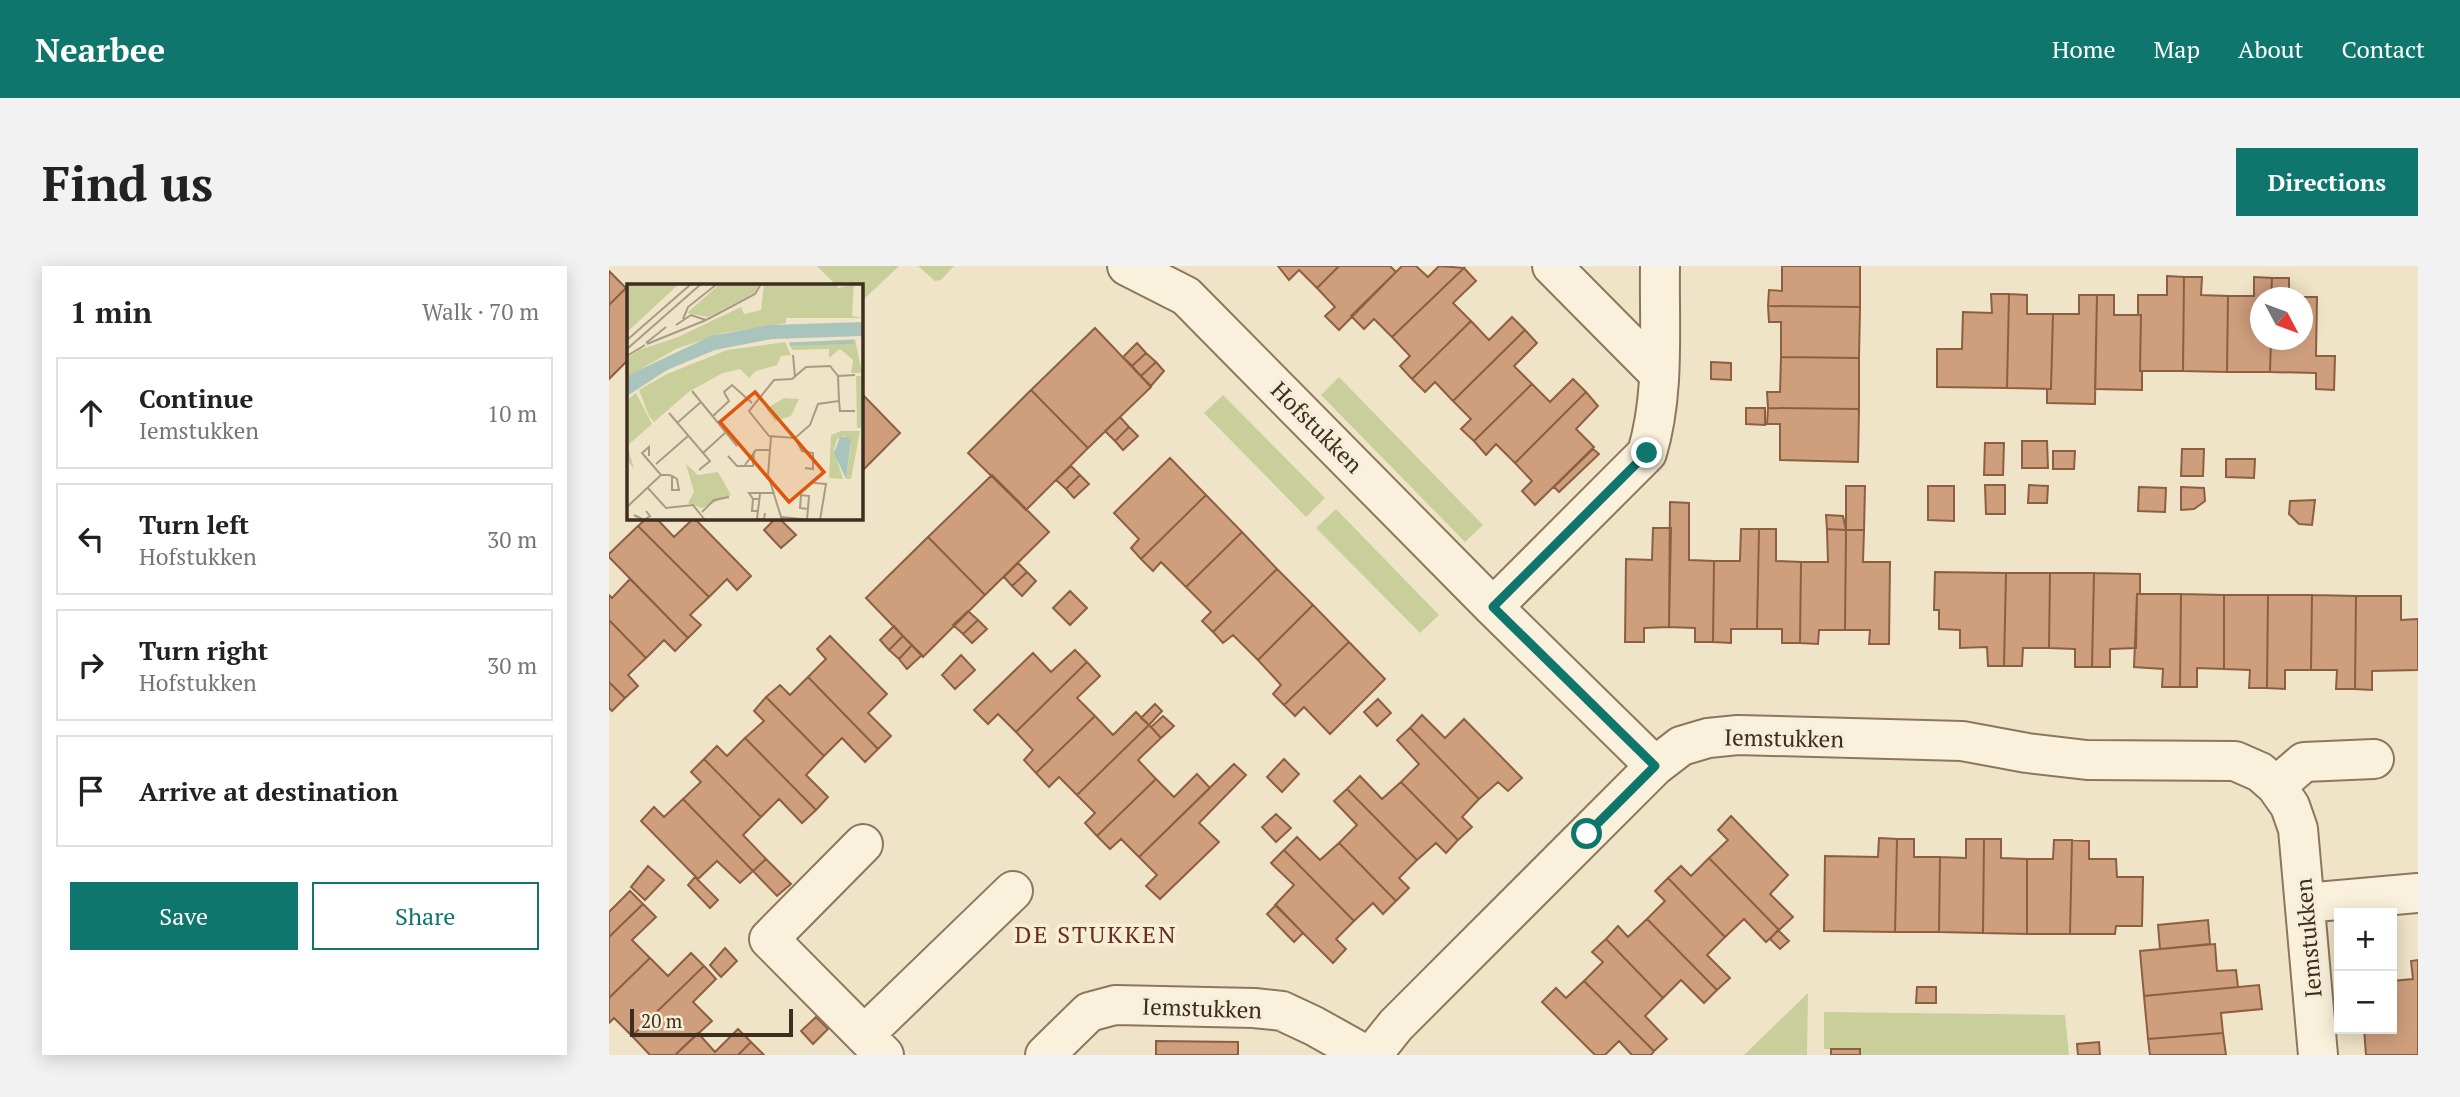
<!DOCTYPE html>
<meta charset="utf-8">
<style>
body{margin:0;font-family:"PT Serif",serif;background:#f2f2f2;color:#222}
.controls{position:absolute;right:21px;bottom:21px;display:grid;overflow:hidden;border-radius:0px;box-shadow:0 4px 18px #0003}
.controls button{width:63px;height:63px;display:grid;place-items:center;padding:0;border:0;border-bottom:2px solid #e0e0e0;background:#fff;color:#222;font:35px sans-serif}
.compass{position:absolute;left:1641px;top:21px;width:63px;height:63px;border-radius:50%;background:#fff;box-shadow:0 4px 18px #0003;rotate:131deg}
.scale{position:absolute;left:21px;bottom:18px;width:163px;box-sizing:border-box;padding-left:7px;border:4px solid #3d2e20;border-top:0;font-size:19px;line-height:24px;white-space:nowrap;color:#3d2e20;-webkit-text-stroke:5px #f7eed8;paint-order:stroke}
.stop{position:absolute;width:21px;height:21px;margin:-16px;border:5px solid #0f766e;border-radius:50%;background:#fff}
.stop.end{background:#0f766e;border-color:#fff;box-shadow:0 2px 7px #0008}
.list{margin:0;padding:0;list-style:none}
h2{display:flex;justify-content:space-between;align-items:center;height:91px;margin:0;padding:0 28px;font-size:30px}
h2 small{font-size:23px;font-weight:400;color:#767676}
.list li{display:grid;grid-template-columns:46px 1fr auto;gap:21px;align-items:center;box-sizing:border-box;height:112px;margin:0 14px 14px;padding:0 14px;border:2px solid #e0e0e0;border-radius:0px}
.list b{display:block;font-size:26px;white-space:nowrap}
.list p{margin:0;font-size:23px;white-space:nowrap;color:#767676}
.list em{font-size:23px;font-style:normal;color:#767676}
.actions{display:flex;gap:14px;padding:21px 28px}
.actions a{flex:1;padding:16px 0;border:2px solid #0f766e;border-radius:0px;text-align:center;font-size:24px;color:#0f766e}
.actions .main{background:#0f766e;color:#fff}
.icon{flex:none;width:38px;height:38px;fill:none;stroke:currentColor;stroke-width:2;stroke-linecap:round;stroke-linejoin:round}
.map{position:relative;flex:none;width:1809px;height:789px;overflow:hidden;border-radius:0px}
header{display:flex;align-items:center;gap:42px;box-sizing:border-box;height:98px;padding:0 35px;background:#0f766e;color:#fff}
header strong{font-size:33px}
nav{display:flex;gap:38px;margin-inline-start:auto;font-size:24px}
.intro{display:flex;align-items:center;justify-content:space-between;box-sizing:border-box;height:168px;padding:0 42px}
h1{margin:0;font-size:49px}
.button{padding:18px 32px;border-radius:0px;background:#0f766e;color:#fff;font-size:24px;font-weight:700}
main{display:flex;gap:42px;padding:0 42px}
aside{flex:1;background:#fff;border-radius:0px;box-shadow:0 4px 18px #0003}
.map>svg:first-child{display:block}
.green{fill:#c9cf9b}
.building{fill:#cf9f7d;stroke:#8d5f41;stroke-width:2}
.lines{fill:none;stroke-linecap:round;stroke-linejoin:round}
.minor-casing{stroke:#8d765c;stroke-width:42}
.minor{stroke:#faf1dc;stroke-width:38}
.route{stroke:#0f766e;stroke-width:9}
.labels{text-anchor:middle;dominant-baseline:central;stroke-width:7;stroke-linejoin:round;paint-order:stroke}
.street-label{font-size:23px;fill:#3d2e20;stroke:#f7eed8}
.neighbourhood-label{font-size:24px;letter-spacing:2px;fill:#6b2e1e;stroke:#f7eed8}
.inset-river{fill:none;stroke:#a9c4bc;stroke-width:3.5}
.inset-road{fill:none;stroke:#a89b85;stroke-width:2}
.view{fill:#df570d;fill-opacity:0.15;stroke:#df570d;stroke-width:3.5}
.inset-edge{fill:none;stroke:#3d2e20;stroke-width:3.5}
</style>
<header>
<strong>Nearbee</strong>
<nav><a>Home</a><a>Map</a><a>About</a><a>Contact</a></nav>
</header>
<div class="intro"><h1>Find us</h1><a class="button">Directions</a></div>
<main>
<aside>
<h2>1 min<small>Walk · 70 m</small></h2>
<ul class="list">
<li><svg class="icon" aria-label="ahead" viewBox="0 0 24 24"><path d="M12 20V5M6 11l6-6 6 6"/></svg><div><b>Continue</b><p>Iemstukken</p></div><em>10 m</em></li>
<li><svg class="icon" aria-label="left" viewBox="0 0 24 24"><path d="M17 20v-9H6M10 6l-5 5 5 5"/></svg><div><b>Turn left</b><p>Hofstukken</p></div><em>30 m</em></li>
<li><svg class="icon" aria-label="right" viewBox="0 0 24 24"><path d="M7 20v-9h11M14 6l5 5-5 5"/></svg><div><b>Turn right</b><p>Hofstukken</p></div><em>30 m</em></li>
<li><svg class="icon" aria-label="arrive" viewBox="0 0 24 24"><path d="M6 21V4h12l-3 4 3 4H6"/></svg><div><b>Arrive at destination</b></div></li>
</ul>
<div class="actions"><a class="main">Save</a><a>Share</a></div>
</aside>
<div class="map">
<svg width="1809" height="789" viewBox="0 0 1809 789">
<rect width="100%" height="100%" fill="#f0e4c8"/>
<path class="green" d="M208,0H290L252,36V19H227Z
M309,0H345L332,14L326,15Z
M730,111L874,259L856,276L712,129Z
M614,129L716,232L697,251L595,147Z
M727,243L830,349L811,367L707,262Z
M1199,727L1198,789H1135Z
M1215,746L1456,749L1460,789H1251V783H1215Z"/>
<path class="building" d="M669,0H730L708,22L690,4L680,14Z
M730,0H781L787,6L730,64L716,50L726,41L708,22Z
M793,0H807L819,11L830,0L855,2L783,71L765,53L755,63L742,50Z
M1173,0H1251V41L1159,40L1160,24L1173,25Z
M855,2L867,15L844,37L862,55L803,113L791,100L801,90L783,71Z
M0,5L17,22L0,39Z
M1558,10L1575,11L1574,105H1531L1532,49H1529V29H1558Z
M1575,11H1593L1592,29L1619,30L1618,106L1574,105Z
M1645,11L1663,12L1662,32H1652V74H1662L1661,106H1618L1619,30H1645Z
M1663,12H1680V31H1708L1707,90H1726L1725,124L1707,123V107L1661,106L1662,74H1694V32H1662Z
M17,22L19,24V94L0,113V39Z
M1382,28H1400L1398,122L1328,121V83H1353L1354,46L1383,47Z
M1400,28L1418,29V48H1444L1442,123L1398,122Z
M1470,29H1488L1486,138L1438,137V123H1442L1444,48H1470Z
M1488,29H1505V49H1532L1531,105H1533V124L1486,123Z
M1159,40L1251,41L1250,92L1172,91V56H1160Z
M903,51L916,64L844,135L826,116L816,126L803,113L862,55L880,74Z
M486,62L542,121L479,182L422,124Z
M916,64L928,77L905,100L923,118L865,175L852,163L862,153L844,135Z
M528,77L537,87L523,100L514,91Z
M537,87L547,96L532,110L523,100Z
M1172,91L1250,92V143L1159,142L1158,126H1171Z
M547,96L555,105L542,120L532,110Z
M1102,96L1122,97V114L1102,113Z
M964,113L977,126L906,197L887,178L877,189L865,175L923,118L941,136Z
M422,124L479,182L417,244L359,187Z
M977,126L989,140L967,163L985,181L926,239L913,225L923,215L906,197Z
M255,130L291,167L252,206V133Z
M1137,142H1156V159L1137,158Z
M1159,142L1250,143L1249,196L1171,194V158H1158Z
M511,151L520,161L506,175L496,165Z
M520,161L529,170L514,184L506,175Z
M1413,175H1438L1439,202H1413Z
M1376,177H1395L1394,209H1375Z
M984,183L990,188L950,226L945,221Z
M1573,183H1595L1594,210H1572Z
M1444,185H1466L1465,203H1444Z
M561,192L597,229L532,293L522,282L530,273L505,247Z
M1617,193H1646L1645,212L1617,211Z
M462,200L471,209L457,223L447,214Z
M383,209L440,266L376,329L319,271Z
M471,209L480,218L465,232L457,223Z
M1376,219H1396V248H1377Z
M1420,219L1439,220L1438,237H1419Z
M1237,220H1256L1255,264H1237Z
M1319,220H1345V255L1319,254Z
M1530,221L1557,222L1556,246L1529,245Z
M1572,221L1595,222L1596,235L1585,243L1572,244Z
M597,229L633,266L577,321L552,296L544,305L532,293Z
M1706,234L1703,259L1690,258L1680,248L1681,235Z
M1061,236L1080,237V294L1105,295L1104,376H1086V362L1060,361Z
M1217,249L1234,250L1237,264L1218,263Z
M38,252H47L65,271L85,252L142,310L128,324L118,313L100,331L29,260Z
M167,252H170L187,269L172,282L155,264Z
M29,260L100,331L81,349L92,359L79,372L0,291V288Z
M1044,262H1062L1060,361L1035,362V376H1016L1017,293L1043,294Z
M1132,263H1150L1148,363H1122V377L1104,376L1105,295H1131Z
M1150,263H1167V295L1192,296L1191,377H1173V363H1148Z
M1218,263L1237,264L1236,364H1210L1209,378L1191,377L1192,296H1219Z
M1237,264H1255L1254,296H1281L1280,378H1260L1261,364H1236Z
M633,266L668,303L604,366L593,355L602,346L577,321Z
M319,271L376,329L314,391L257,332Z
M409,297L418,306L403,320L395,311Z
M668,303L704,339L649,394L624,369L614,377L604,366Z
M418,306L427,315L413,330L403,320Z
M1326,306L1397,307L1395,400H1379L1378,381L1351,382V364L1330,363V344H1325Z
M1397,307H1441L1440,382H1414L1413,400H1395Z
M1441,307H1485L1483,401H1466V383L1440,382Z
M1485,307L1531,308V328H1528L1527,382L1501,383V401H1483Z
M21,313L79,372L66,385L55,374L37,392L0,354V329L3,332Z
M461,325L478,342L461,359L444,342Z
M1528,328H1572L1571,421H1553L1554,403L1525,401Z
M1572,328L1615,329V403L1588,402V421H1571Z
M1615,329H1659L1658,422H1640L1641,404L1615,403Z
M1659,329H1703L1702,404H1676V423L1658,422Z
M1703,329L1747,330L1746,423H1727L1728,404H1702Z
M1747,330H1792V354L1809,353V404L1763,405V424L1746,423Z
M704,339L740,376L675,439L664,428L672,419L649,394Z
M359,345L369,354L354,368L344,359Z
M0,354L37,392L19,409L29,420L16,432L0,416Z
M369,354L378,363L363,377L354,368Z
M285,360L294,370L280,384L271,374Z
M221,370L278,428L259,447L282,470L269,483L199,411L217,393L208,383Z
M294,370L303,379L290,393L280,384Z
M740,376L776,413L721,468L695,441L686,450L675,439Z
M303,379L313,389L298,403L290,393Z
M466,384L478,396L407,466L389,448L379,458L365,444L424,387L442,406Z
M352,389L366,404L346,423L333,409Z
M478,396L491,410L468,432L486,450L427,507L415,494L424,484L407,466Z
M199,411L269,483L256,496L233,472L215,490L157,431L171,419L181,429Z
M0,416L16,432L3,445L0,442Z
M157,431L215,490L197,509L219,531L207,544L136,472L155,455L145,445Z
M769,433L782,447L768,460L755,446Z
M546,438L553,445L540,459L532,452Z
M527,446L540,459L468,529L450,511L440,521L427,507L486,450L504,469Z
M813,449L836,472L855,453L913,512L899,525L889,516L870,533L801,462Z
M554,450L565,460L552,472L542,461Z
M540,459L552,472L529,494L547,513L488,570L476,557L486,547L468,529Z
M801,462L870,533L853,551L863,561L849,574L792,516L810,498L788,474Z
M136,472L207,544L193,557L170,533L152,551L95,493L108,480L118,490Z
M95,493L152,551L134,569L157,593L144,605L74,533L92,516L82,506Z
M675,493L690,508L673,526L658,511Z
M625,498L637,509L590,557L610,576L551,633L537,620L548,609L530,591Z
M588,508L601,522L530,591L512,573L501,583L488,570L547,513L565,531Z
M751,510L773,533L792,516L849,574L837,587L827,577L808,594L738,523Z
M738,523L808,594L790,612L800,622L787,635L730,577L748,559L725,535Z
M74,533L144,605L131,617L108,595L89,613L32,555L45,541L55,551Z
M667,548L682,562L667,576L653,561Z
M1122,550L1179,609L1161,628L1184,651L1170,664L1100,592L1119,574L1109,564Z
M688,571L711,594L730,577L787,635L774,648L764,637L745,655L675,584Z
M1270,572L1288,573L1286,666L1215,665L1216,590L1269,591Z
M1288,573H1305V591H1331L1330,666H1286Z
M1357,573H1375L1374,667L1330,666L1331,591L1357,592Z
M1375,573H1392V592L1418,593V668L1374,667Z
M1445,574H1463L1461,668H1418V593H1444Z
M1463,574L1480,575V593H1507L1508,611H1534L1533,660H1507L1506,668H1461Z
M675,584L745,655L727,673L737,683L724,697L666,639L685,619L662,597Z
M1100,592L1170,664L1157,676L1135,653L1116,671L1059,612L1072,600L1082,610Z
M157,593L182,618L168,630L144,605Z
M39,600L55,614L36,634L22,621Z
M86,611L109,634L101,642L79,619Z
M1059,612L1116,671L1098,689L1121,712L1108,724L1038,653L1056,635L1046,625Z
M21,625L34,638L0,671V646Z
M34,638L47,651L23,674L41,692L0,732V671Z
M667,639L694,667L685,676L658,648Z
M1038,653L1108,724L1095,737L1072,714L1054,732L997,673L1009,660L1019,671Z
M1599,654L1601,678L1551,683L1549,659Z
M1169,664L1180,675L1171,683L1161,673Z
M997,673L1054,732L1036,750L1058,773L1045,785L975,715L994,696L983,686Z
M1606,678L1608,705L1627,704L1629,721L1535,730L1531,685Z
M116,682L128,695L112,711L101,699Z
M82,687L95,700L23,770L5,752L0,757V732L41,692L59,710Z
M1809,694V789H1757L1755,763H1783V715L1804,713L1802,695Z
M95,700L107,713L84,736L103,755L66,789H41L23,770Z
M975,715L1045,785L1042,789H1023L1010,775L996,789H986L933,736L947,722L957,732Z
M1650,719L1653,743L1612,747L1614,767L1539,773L1535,730Z
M1308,721H1327V737H1307Z
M207,751L219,763L204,778L192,765Z
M129,763L142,776L129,789H66L89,767L106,786Z
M1614,767L1617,789H1541L1539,773Z
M547,775L629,776V789H547Z
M142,776L155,789H129Z
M1490,776L1491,789H1469L1468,778Z
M1222,783H1251V789H1222Z"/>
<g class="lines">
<g class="minor-casing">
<path id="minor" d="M518,0L577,30L884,341L1046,500
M943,0L1050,108
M884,341L1038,187C1056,127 1050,62 1051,0
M1667,520L1695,496L1765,493
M254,578L160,673L275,789
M1696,637L1809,627
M255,769L404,625
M436,789L480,746L506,739L645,742L673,745L705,760L757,789
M763,789L787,759L1046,500L1072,480L1099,472L1129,469L1353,475L1418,487L1478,494L1626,495L1651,506L1667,520L1681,540L1689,563L1709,789"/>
</g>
<use href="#minor" class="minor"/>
</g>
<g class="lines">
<path class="route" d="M978,568L1046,500L884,341L1038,187"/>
</g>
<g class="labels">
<g class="street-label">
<text transform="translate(708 161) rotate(45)">Hofstukken</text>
<text transform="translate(1175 472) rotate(1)">Iemstukken</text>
<text transform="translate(1699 672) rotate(-95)">Iemstukken</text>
<text transform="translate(593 742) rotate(2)">Iemstukken</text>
</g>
<g class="neighbourhood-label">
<text x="487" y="668">DE STUKKEN</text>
</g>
</g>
<g transform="translate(18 18)">
<rect width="236" height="236" fill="#f0e4c8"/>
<path d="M0,0H52L0,48ZM93,0H132L127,9L81,33L60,29ZM137,0H209L211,4L227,0L225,32L236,34H159V39L96,49L49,65L0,93V74L12,66L51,53L114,23L117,30L134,26ZM228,55L235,89H224L226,76L213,65L202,74V65L166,66L161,59ZM158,58L164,71L154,72L150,81L129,87L122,94L113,85L96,89L63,107L27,138L22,132L12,106L40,90L100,66ZM229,92H235L234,144H230ZM9,109L25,140L0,162L7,184L0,177V116ZM157,114L172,115L164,132L148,137L139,125ZM214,147H233L224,195H219L224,162L218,152L210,155L207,166L216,195L202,194L204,151ZM59,180L71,191L91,188L104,211L75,224L61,219L67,208Z" fill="#c9cf9b"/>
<path d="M236,38V52L145,55L88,66L40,86L0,112V93L8,88L84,52L142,41ZM213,153H221L224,158L219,195L207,169Z" fill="#a9c4bc"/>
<path class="inset-river" d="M163,60L227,58"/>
<path class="inset-road" d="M56,35L61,23L90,0M49,41L64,31L79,36M0,56L64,0M19,59L39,43M20,60L79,36L128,10L134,0M0,65L74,0M166,71L168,93M0,72L18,61M211,92L203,82L179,83L165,95L147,96L122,127L142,152L168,154L183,141L191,120L212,117L211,92L228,91M65,107L110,162M212,117L213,127H228M42,129L83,177L72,186M86,132L102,117L97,108L105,101L125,119M50,139L74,118M144,153L141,191L155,236M168,154L175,167L186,169V185L178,184M76,169L98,149M101,172L110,182H126L127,167M29,180L61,152M118,181L129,166H143M34,191H42L45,192L47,193L50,195L52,206H45V192M187,199L199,200L193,236M20,203L39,224L66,221L78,236M133,210L130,235H137L138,229M126,215L122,209H147M0,223L34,191L15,169L22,163V172M131,227H125L126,215H132M75,228L87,216L102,213M7,231L17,236L23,232L19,227M155,233L183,236M180,236L182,212L174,211L173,224L181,225"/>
<path class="view" d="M128,108L197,188L162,218L93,138Z"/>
<rect width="236" height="236" class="inset-edge"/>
</g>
</svg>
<div class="controls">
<button>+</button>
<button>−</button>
</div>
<svg class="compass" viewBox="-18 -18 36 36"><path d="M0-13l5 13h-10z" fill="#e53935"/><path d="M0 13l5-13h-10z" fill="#767676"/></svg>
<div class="scale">20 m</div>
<div class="stop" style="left:978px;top:568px"></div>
<div class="stop end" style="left:1038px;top:187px"></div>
</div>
</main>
